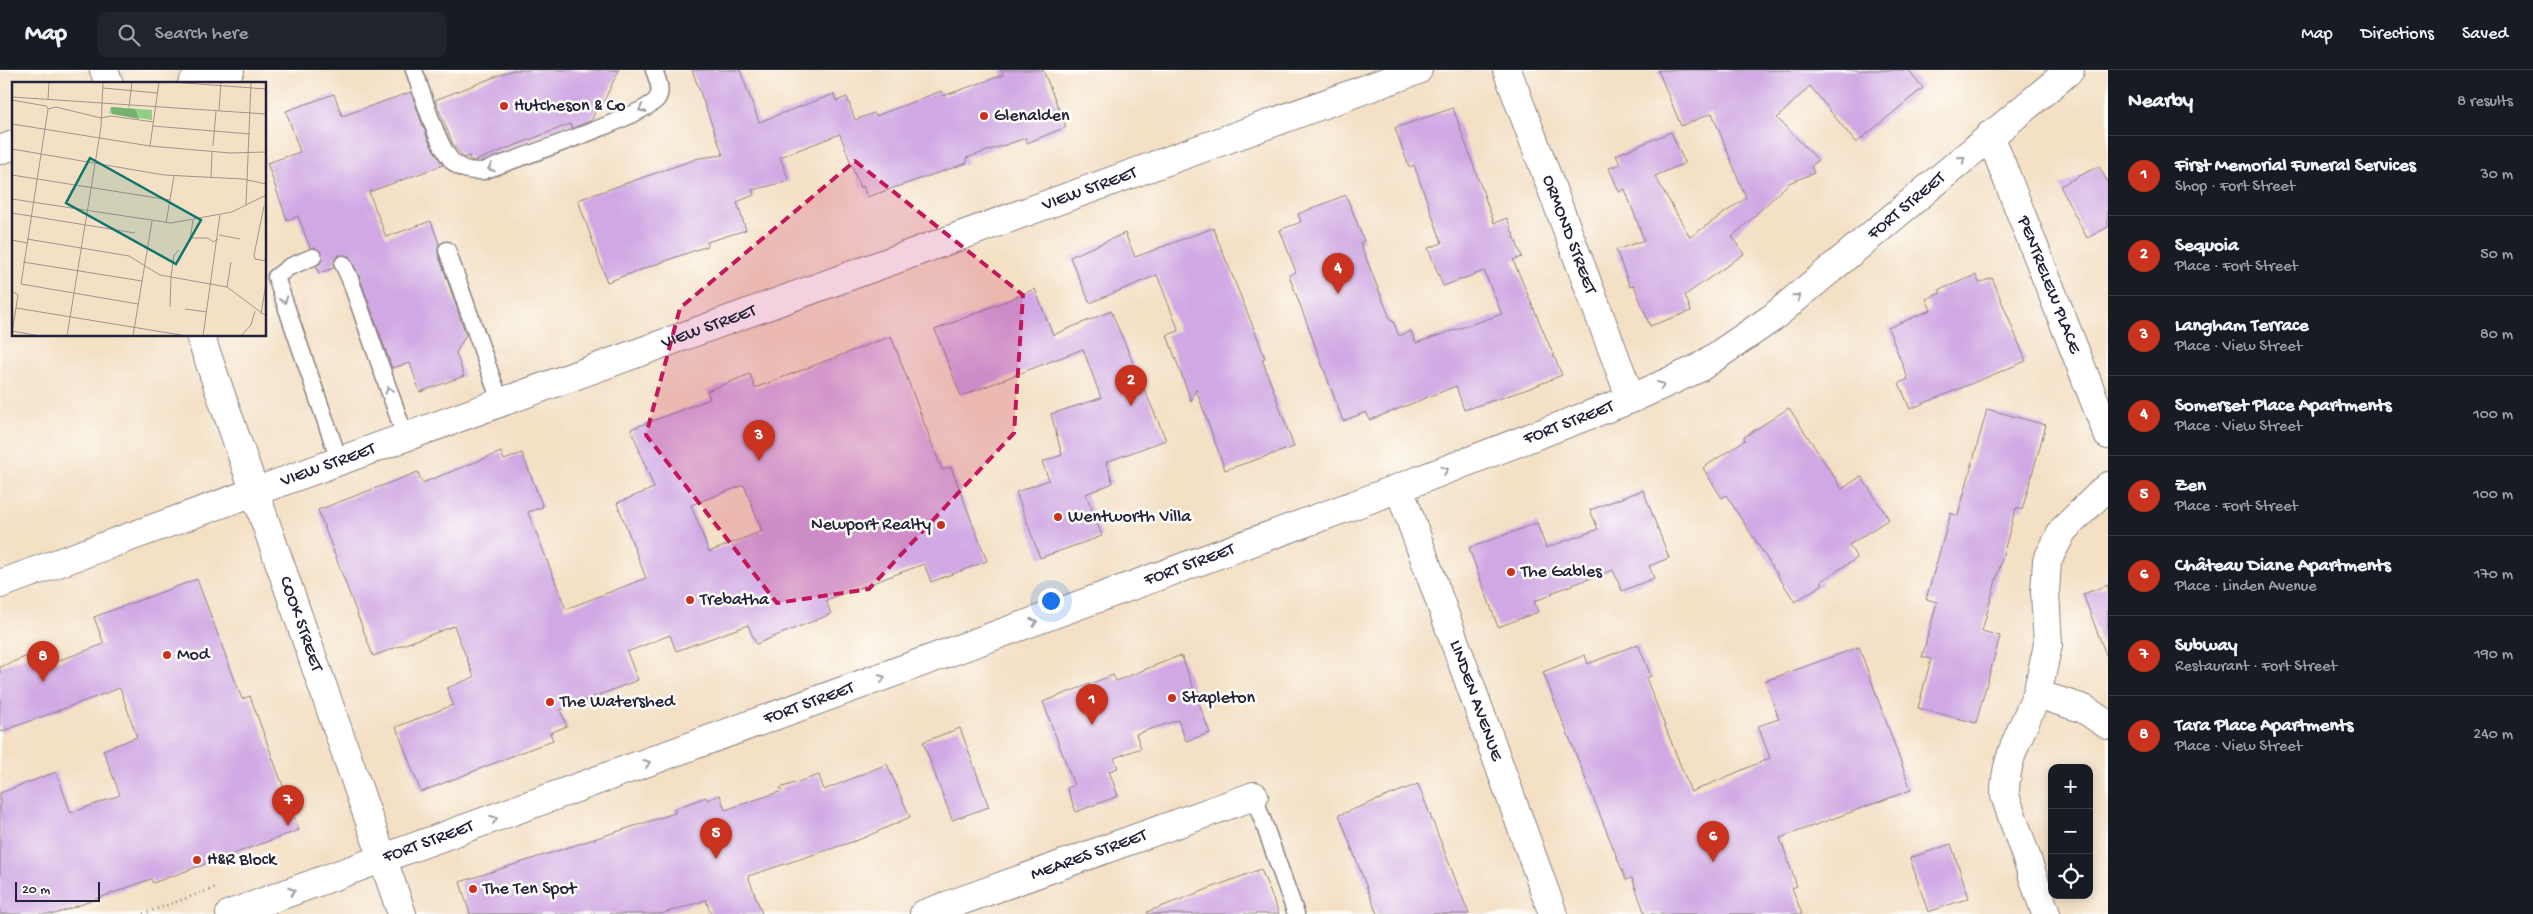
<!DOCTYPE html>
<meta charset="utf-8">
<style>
body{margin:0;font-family:"Gochi Hand",sans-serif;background:#20242c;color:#f1f3f6}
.controls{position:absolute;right:15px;bottom:15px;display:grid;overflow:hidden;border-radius:10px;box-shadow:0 2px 12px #0003}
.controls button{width:45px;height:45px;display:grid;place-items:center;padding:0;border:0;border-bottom:1px solid #363941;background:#171b24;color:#f1f3f6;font:25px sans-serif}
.scale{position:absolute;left:15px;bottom:12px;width:85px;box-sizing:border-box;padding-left:5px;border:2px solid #22223b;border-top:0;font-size:14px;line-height:18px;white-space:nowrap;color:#22223b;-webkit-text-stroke:4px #fdfcf7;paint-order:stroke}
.you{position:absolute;left:1050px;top:530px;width:18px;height:18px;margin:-12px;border:4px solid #fff;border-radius:50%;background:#1a73e8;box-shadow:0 0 0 8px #1a73e833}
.badge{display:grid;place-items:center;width:32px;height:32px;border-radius:50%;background:#c8321e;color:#fff;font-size:16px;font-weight:700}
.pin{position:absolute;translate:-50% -41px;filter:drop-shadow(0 1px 2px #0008)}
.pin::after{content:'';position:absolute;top:26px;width:18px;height:15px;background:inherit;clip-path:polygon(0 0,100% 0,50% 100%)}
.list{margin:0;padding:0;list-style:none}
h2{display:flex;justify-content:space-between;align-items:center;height:65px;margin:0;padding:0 20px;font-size:21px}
h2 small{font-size:16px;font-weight:400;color:#9ea1a6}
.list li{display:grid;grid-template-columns:32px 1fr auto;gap:15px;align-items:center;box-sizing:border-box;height:80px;padding:0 20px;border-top:1px solid #363941}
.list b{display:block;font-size:19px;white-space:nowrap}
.list p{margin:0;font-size:16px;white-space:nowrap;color:#9ea1a6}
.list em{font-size:16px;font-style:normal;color:#9ea1a6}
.icon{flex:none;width:28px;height:28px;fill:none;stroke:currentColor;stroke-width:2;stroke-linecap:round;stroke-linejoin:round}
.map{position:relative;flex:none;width:2108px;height:844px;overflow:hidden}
header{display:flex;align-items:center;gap:30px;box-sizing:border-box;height:70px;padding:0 25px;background:#171b24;border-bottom:1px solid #363941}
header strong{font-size:24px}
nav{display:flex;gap:28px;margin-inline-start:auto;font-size:18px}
.search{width:350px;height:45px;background:#20242c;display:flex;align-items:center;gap:12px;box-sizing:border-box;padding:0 18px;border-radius:10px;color:#9ea1a6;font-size:19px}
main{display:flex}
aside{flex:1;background:#171b24}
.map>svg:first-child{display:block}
.building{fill:#d0a8e4;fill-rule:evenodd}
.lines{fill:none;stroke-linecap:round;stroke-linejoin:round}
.service-casing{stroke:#8b8180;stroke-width:19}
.minor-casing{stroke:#8b8180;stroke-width:30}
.tertiary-casing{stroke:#8b8180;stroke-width:30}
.secondary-casing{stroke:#8b8180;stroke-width:30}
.path{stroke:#8b8180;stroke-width:3;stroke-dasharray:1 4;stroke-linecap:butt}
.service{stroke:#fff;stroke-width:16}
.minor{stroke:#fff;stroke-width:28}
.tertiary{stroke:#fff;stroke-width:28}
.secondary{stroke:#fff;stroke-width:28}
.oneway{stroke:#9c9ca7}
.marked{fill:#c2185b;fill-opacity:0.2;stroke:#c2185b;stroke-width:4;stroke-dasharray:10 6;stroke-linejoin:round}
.poi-dot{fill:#c8321e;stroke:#fdfcf7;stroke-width:2}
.labels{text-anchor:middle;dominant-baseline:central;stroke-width:5;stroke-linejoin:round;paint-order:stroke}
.poi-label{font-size:18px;fill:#22223b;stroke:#fdfcf7;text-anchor:start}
.street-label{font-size:18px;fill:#22223b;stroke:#fdfcf7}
.inset-road{fill:none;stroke:#a0948e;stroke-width:1}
.view{fill:#0f766e;fill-opacity:0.15;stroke:#0f766e;stroke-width:2.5}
.inset-edge{fill:none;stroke:#22223b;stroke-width:2.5}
</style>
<header>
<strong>Map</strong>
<div class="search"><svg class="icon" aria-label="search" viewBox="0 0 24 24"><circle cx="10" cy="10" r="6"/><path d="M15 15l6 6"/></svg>Search here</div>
<nav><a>Map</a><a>Directions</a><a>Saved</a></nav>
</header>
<main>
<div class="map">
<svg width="2108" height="844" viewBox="0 0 2108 844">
<rect width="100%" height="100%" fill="#fdfcf7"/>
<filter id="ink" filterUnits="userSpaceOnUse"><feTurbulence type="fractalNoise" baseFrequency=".02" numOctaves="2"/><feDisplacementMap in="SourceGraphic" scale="10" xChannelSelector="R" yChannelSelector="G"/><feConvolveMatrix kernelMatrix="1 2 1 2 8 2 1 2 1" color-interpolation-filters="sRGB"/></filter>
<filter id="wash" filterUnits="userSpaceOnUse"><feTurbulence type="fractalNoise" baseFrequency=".0096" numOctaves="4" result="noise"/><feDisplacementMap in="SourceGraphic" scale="20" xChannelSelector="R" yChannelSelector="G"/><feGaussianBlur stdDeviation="1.12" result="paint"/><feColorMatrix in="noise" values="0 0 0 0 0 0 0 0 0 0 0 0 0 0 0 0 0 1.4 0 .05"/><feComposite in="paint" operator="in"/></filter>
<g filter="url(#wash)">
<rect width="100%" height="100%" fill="#f4e0c5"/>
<g id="blocks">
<path class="building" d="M513,0H619L601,37L598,36L591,51L572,58L570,54L475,91L470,90L469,86L464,88L453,74L435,30Z
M692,0H740L759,52L834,24L836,31L847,27L855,50L874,43L876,46L941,21L943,26L1003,5L1001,0H1043L1066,57L1027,73L1026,68L966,88L967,93L867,127L863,116L860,118L840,64L780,87L789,111L752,120L754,125L737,132L746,160L707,172V176L607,212L578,130L699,88L723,85Z
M1658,0H1909L1923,18L1856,73L1810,16L1777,48L1818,90L1811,97L1814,103L1789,113L1732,167L1744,184L1685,225L1691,241L1650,256L1634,215L1630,217L1616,180L1644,170L1625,119L1619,122L1609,98L1620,94L1616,85L1671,62L1685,93L1655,106L1690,167L1746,128L1712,43L1681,56Z
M411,22L428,70L443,95L369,122L386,167L431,151L439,174L438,183L466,265L456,283L464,306L420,322L410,293L392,298L359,206L349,186L338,185L335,189L334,198L319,203L316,196L321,193L322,183L315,177L310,178L298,146L287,150L267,93L300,82L286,41L334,24L342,46Z
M1453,38L1494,153L1507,148L1522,187L1513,190L1562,305L1528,319L1464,340L1456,316L1370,350L1366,342L1343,351L1289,205L1296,202L1280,160L1301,152L1298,144L1346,125L1364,171L1360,173L1391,251H1393L1399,266L1411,261L1416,273L1502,244L1484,201L1443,216L1428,178L1442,173L1414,95L1409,97L1395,58Z
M2099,96L2108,113V157L2087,168L2060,116Z
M1213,158L1256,264L1265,288L1262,289L1294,377L1225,400L1196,319L1191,331L1167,265L1179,261L1157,205L1090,233L1070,187L1125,163L1135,187Z
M1976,205L1979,213L1992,208L2026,291L1910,339L1899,313L1908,309L1888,258L1931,240L1926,229L1941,223L1939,220Z
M1035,219L1053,265L1111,241L1166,370L1106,392L1113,413L1086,424L1102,466L1040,488L1016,422L1049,410L1042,392L1062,385L1051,344L1101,328L1083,279L961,326L935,260Z
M891,266L942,400L951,397L987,491L931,512L924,494L826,530L831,544L756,574L748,555L676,581L670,565L627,582L638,610L560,640L567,656L550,663L553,670L421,722L396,657L453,635L447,618L474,607L454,556L373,586L318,440L418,402L422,413L501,382L504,390L522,383L543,437L528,442L566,539L646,508L617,433L654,418L631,359L710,329L707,321L750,304L755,318ZM744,415L762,461L709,482L691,435Z
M1789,338L1842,419L1861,406L1889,449L1849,475L1857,488L1821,511L1823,514L1795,532L1726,425L1722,428L1703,398L1745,370L1744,367Z
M1987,339L2046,355L2022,440L2016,438L1982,561L2000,566L1976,653L1918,638L1931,589L1922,587L1937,532L1926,529L1951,443L1958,446Z
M1643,420L1669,488L1649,496L1654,508L1622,521L1613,500L1551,523L1552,525L1534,531L1538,542L1498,557L1469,478L1537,453L1546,478L1598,459L1590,440Z
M197,509L242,629L250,626L299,760L153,813L151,809L55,844H0V723L56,702L71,743L120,725L103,680L137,667L120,618L0,662V597L48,578L52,593L104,574L94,547Z
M2108,515V584L2106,585L2083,524Z
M1638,574L1651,606L1646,608L1691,722L1770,688L1758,656L1779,649L1765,611L1859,577L1911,720L1780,768L1797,816L1792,818L1802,844H1645L1632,808L1626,810L1543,602L1585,585L1588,594Z
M1179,586L1182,587L1210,663L1186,671L1178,650L1136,664L1141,678L1114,688L1118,698L1109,701L1118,726L1076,742L1067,718L1074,715L1043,632L1113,605L1116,611Z
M960,658L989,737L952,750L923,672Z
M887,694L910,747L861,769L748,806L762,844H711L706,830L661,844H470L460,812L675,743L674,739L706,727L707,730L720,725L725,740L782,721L780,718L819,705L824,720Z
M1418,714L1469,844H1377L1339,745Z
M1951,774L1969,828L1928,842L1910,788Z
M1261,799L1279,844H1148L1147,842Z"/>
</g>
</g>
<g filter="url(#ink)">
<use href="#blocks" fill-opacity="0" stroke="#8b8180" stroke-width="1"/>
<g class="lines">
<g class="service-casing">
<path id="service" d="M414,0C422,21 439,85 457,95C465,101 473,101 483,101C512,90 643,47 657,29C663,20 657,9 654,0
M447,180L500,331
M313,187L289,197L276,207L339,390
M343,194L350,209L405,366
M1254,726L1296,844"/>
</g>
<g class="minor-casing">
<g id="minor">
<path id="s1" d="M1507,0L1631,329"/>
<path id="s2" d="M1990,65L2108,365"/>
<path d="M2108,416L2063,460L2047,491L2045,522L2048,575L2037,624L2084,639L2108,655"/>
<path id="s3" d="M1399,418L1553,844"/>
<path d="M2037,624C2023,659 2004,688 2005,726L2046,844"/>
<path id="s4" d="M924,844L1254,726"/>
</g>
</g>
<g class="tertiary-casing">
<g id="tertiary">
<path id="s5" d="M0,514L1418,0"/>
</g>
</g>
<g class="secondary-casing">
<g id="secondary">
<path d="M104,0L109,14"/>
<path d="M192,14L230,0"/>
<path d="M0,80L14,75"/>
<path id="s6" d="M200,265L402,844"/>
<path id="s7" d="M230,844L1362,432L1631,329L1699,298L1772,248L2070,0"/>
</g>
</g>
<path class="path" d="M143,844L217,817"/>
<use href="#service" class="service"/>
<use href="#minor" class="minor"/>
<use href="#tertiary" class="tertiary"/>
<use href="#secondary" class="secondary"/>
</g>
<defs><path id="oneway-chevron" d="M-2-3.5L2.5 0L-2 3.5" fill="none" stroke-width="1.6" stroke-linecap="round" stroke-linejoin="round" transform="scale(1.25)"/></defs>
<g class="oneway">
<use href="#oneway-chevron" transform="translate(642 39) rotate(153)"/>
<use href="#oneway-chevron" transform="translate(1962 89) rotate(-40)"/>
<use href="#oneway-chevron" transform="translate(491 98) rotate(160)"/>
<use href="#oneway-chevron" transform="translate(1797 227) rotate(-39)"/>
<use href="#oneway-chevron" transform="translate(284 230) rotate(71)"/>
<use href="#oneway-chevron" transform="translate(1661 315) rotate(-25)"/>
<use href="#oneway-chevron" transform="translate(389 320) rotate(-109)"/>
<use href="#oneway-chevron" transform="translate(1445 400) rotate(-21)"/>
<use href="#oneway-chevron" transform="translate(1034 552) rotate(-20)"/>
<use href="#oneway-chevron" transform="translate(882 608) rotate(-20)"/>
<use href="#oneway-chevron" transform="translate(647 693) rotate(-20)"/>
<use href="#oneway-chevron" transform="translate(494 749) rotate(-20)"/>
<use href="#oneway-chevron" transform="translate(292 821) rotate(-20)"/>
</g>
</g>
<path class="marked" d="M855,91L1023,225L1014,363L869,519L777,533L646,365L680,238Z"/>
<g class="poi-dot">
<circle cx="504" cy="36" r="5"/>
<circle cx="984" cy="46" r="5"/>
<circle cx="1058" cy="447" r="5"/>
<circle cx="941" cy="455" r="5"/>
<circle cx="1511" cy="502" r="5"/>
<circle cx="690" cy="530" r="5"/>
<circle cx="167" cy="585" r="5"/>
<circle cx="1172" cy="628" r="5"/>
<circle cx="550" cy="632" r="5"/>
<circle cx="197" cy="790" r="5"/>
<circle cx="473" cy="819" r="5"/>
</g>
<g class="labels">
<g class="poi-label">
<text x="514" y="36">Hutcheson &amp; Co</text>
<text x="994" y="46">Glenalden</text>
<text x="1068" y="447">Wentworth Villa</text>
<text x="931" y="455" text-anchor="end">Newport Realty</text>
<text x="1521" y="502">The Gables</text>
<text x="700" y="530">Trebatha</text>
<text x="177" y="585">Mod</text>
<text x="1182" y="628">Stapleton</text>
<text x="560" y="632">The Watershed</text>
<text x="207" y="790">H&amp;R Block</text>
<text x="483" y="819">The Ten Spot</text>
</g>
<g class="street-label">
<text stroke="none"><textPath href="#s5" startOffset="1159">VIEW STREET</textPath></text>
<text stroke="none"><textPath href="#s7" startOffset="1831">FORT STREET</textPath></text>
<text stroke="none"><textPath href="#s1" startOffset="176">ORMOND STREET</textPath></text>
<text stroke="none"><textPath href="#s2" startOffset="161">PENTRELEW PLACE</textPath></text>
<text stroke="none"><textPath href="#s5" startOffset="754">VIEW STREET</textPath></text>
<text stroke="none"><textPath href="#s7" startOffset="1426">FORT STREET</textPath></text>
<text stroke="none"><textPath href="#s5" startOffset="349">VIEW STREET</textPath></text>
<text stroke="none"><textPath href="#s7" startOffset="1021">FORT STREET</textPath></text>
<text stroke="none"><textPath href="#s6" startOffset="306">COOK STREET</textPath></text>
<text stroke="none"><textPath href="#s3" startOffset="226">LINDEN AVENUE</textPath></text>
<text stroke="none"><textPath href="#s7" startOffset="616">FORT STREET</textPath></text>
<text stroke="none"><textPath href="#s7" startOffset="211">FORT STREET</textPath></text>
<text stroke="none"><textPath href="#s4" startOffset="175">MEARES STREET</textPath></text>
</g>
</g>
<g transform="translate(12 12)">
<rect width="254" height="254" fill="#f4e0c5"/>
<path d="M99,25L140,28V38L97,31Z" fill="#92cf84"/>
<path d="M99,25L123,27L127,37L100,32Z" fill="#75b272"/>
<path class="inset-road" d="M160,0L254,7M91,6L145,11M0,15L254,32M0,18L34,24L36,27M36,18L37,0M117,25L120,0M36,27L9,202L126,222M36,27L44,25L89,36L99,34L142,40M207,29L209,0M0,42L138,64L218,71L254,70M141,44L238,52M138,64L147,0M201,64L204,29M0,67L152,93L231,97L254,102M0,93L158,118M199,95L200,70M0,117L159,141L220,130L254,113M234,123L239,0M252,124L242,173L243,177L254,179M0,131L123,151M154,141L162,94M207,153L228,157M179,156H196L201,160L206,157M15,157L117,174L148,193L215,205L254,234M0,158L15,161M178,158L181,138M11,180L130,199M215,205L219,180M0,209L6,213L0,251M158,225L159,195L162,173L167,168M4,226L175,254M173,227L195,230M249,232L254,202M0,249L28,254M55,254L89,45L91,0M121,254L140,139M191,254L208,133M229,254L239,243L243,229"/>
<path class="view" d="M78,76L189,138L164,182L54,121Z"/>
<rect width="254" height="254" class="inset-edge"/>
</g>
</svg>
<div class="controls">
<button>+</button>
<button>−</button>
<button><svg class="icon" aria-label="locate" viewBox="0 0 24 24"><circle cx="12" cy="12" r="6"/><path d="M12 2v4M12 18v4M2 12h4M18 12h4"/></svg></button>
</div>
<div class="scale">20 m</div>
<div class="you"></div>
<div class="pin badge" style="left:1092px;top:655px">1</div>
<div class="pin badge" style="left:1131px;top:336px">2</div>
<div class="pin badge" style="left:759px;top:391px">3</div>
<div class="pin badge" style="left:1338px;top:224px">4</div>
<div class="pin badge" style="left:716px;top:789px">5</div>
<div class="pin badge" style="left:1713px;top:792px">6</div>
<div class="pin badge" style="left:288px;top:756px">7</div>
<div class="pin badge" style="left:43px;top:612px">8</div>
</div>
<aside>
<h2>Nearby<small>8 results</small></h2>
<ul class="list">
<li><span class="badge">1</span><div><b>First Memorial Funeral Services</b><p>Shop · Fort Street</p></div><em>30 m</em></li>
<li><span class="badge">2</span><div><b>Sequoia</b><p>Place · Fort Street</p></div><em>50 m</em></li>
<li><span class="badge">3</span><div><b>Langham Terrace</b><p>Place · View Street</p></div><em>80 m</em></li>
<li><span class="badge">4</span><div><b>Somerset Place Apartments</b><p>Place · View Street</p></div><em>100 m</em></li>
<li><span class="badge">5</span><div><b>Zen</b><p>Place · Fort Street</p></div><em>100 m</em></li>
<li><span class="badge">6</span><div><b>Château Diane Apartments</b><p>Place · Linden Avenue</p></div><em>170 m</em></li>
<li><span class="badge">7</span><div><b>Subway</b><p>Restaurant · Fort Street</p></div><em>190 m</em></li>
<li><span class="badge">8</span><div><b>Tara Place Apartments</b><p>Place · View Street</p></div><em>240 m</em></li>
</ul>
</aside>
</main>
